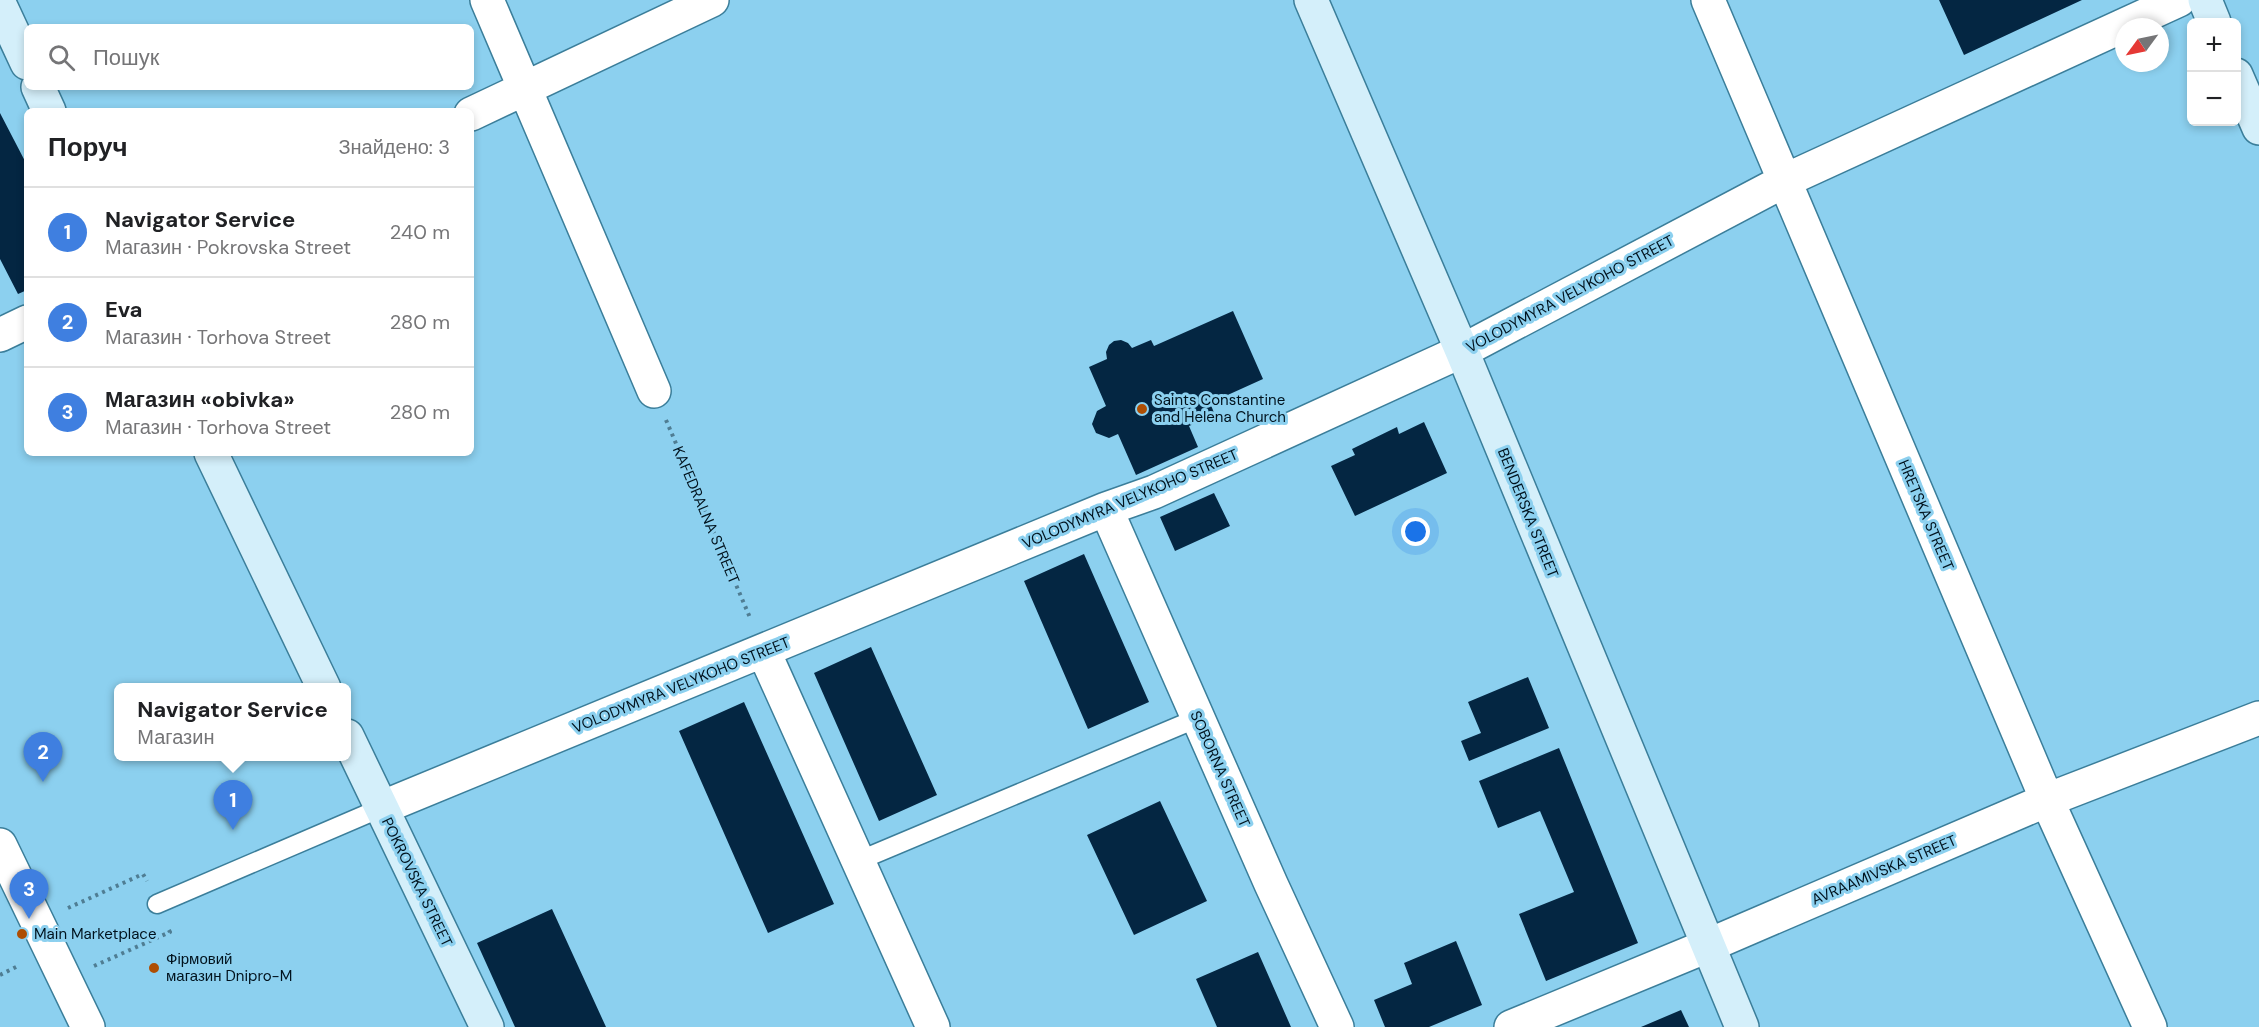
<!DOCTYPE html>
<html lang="uk">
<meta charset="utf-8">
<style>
body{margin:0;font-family:"DM Sans",sans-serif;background:#f6f6f6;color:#202124}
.controls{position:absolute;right:18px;top:18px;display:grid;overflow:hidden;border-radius:9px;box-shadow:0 3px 9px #0003}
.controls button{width:54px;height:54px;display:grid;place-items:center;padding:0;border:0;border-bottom:2px solid #e0e0e0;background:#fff;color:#202124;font:30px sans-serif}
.compass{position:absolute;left:2115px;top:18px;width:54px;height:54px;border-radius:50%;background:#fff;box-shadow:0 3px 9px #0003;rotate:237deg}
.you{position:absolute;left:1416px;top:532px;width:21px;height:21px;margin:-15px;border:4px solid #fff;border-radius:50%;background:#1a73e8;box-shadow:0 0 0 9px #1a73e833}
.badge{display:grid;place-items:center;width:39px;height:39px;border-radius:50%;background:#ae4e03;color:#fff;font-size:20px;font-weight:700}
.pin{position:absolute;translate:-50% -50px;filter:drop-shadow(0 2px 3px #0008)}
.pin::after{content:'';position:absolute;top:32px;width:21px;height:18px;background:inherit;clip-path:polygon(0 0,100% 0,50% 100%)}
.popup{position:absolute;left:114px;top:683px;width:237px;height:78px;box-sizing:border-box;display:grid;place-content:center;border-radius:9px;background:#fff;filter:drop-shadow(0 2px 4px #0005);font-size:20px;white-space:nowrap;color:#757577}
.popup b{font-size:22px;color:#202124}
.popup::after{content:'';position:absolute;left:50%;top:100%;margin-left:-12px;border:12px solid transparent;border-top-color:#fff}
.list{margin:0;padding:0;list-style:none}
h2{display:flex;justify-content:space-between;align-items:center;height:78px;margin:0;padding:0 24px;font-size:26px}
h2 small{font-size:20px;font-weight:400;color:#757577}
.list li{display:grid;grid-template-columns:39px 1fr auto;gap:18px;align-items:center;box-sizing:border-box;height:90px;padding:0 24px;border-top:2px solid #e0e0e0}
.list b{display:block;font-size:22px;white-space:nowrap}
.list p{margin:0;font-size:20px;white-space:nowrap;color:#757577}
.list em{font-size:20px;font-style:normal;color:#757577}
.icon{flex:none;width:33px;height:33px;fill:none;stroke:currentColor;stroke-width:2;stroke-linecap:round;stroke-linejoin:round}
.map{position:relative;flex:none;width:2259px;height:1027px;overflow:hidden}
.search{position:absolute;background:#fff;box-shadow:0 3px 9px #0003;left:24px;top:24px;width:450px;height:66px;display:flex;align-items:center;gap:15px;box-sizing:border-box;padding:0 21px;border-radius:9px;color:#757577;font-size:22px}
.panel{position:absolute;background:#fff;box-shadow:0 3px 9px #0003;left:24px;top:108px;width:450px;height:348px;border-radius:9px}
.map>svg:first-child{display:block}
.building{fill:#042642}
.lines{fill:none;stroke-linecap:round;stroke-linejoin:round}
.lane-casing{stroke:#3b7e9a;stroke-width:21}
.street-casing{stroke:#3b7e9a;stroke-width:36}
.secondary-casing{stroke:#3b7e9a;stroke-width:36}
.path{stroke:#4f7d93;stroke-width:4;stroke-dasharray:3 4.5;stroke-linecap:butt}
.lane{stroke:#fff;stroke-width:18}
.street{stroke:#fff;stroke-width:33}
.secondary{stroke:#d4effa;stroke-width:33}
.poi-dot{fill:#ae4e03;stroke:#8cd0ef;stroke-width:2}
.labels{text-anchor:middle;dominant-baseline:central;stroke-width:6;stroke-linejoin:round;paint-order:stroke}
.street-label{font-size:15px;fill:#00121d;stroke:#8cd0ef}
.poi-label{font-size:15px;fill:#00121d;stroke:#8cd0ef;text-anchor:start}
</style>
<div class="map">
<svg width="2259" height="1027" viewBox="0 0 2259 1027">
<rect width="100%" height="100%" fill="#8cd0ef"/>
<path class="building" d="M1939,0H2082L1964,55Z
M0,113L27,165V290L18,294L0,259Z
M1233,311L1263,379L1210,403L1215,415L1189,426L1198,447L1136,475L1118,434L1109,438L1096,433L1092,424L1097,411L1106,406L1089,367L1107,359L1106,352L1109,345L1114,341L1121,340L1128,343L1132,348L1151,340L1154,346Z
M1424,422L1447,473L1355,516L1331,466L1355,455L1352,449L1397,427L1399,434Z
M1214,493L1230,526L1175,551L1160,517Z
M1084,554L1149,702L1088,729L1024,581Z
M871,647L937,795L879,821L814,673Z
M1528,677L1549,728L1469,761L1461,741L1481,733L1468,702Z
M744,702L834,904L768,933L679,731Z
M1559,748L1638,943L1546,981L1519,914L1574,892L1540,811L1498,828L1479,781Z
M1160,801L1207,901L1134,935L1087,835Z
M552,909L606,1027H515L477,943Z
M1456,941L1482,1005L1429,1027H1385L1374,1000L1412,984L1404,963Z
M1258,952L1291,1027H1217L1196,979Z
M1681,1010L1689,1027H1641Z"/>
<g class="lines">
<g class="lane-casing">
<path id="lane" d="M858,861L1198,718
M157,904L381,808"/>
</g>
<g class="street-casing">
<path id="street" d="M487,0L654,391
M1708,0L2047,800L2150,1027
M471,114L712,0
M0,335L27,322
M1106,509L1271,884L1337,1027
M764,652L933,1027
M381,808L1106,509L1154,492L1462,351L1784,181L2179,0
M0,845L88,1027
M1511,1027L1707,946L2047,800L2259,718"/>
</g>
<g class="secondary-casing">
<path id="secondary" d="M1311,0L1462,351L1742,1027
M2205,0L2214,22
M0,5L27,63
M2236,75L2259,128
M38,87L49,111
M211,453L324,688
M347,736L487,1027"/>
</g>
<path class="path" d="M666,420L751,620
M68,908L143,874L147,881
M94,966L170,932L167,927
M0,975L20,965"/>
<use href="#lane" class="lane"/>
<use href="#street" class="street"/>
<use href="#secondary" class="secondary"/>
</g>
<g class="poi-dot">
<circle cx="1142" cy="409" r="6"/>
<circle cx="22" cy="934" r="6"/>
<circle cx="154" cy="968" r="6"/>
</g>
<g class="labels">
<g class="street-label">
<text transform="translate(1570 294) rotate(-28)">VOLODYMYRA VELYKOHO STREET</text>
<text transform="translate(1130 499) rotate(-23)">VOLODYMYRA VELYKOHO STREET</text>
<text transform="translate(1528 513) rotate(68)">BENDERSKA STREET</text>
<text transform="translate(706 515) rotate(67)">KAFEDRALNA STREET</text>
<text transform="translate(1926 515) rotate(67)">HRETSKA STREET</text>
<text transform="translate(681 685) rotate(-22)">VOLODYMYRA VELYKOHO STREET</text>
<text transform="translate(1220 769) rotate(66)">SOBORNA STREET</text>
<text transform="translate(1884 870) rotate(-23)">AVRAAMIVSKA STREET</text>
<text transform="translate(417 882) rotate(64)">POKROVSKA STREET</text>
</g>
<g class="poi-label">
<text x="1154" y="400">Saints Constantine<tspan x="1154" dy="17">and Helena Church</tspan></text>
<text x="34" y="934">Main Marketplace</text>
<text x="166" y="959">Фірмовий<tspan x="166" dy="17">магазин Dnipro-M</tspan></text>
</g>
</g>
</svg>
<div class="controls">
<button>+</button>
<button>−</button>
</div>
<svg class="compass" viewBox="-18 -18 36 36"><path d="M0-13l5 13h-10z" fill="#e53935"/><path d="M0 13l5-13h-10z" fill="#757577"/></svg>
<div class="you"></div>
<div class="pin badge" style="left:233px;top:830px;background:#3f7fe0">1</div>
<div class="popup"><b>Navigator Service</b>Магазин</div>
<div class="pin badge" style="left:43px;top:782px;background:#3f7fe0">2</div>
<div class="pin badge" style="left:29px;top:919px;background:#3f7fe0">3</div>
<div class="search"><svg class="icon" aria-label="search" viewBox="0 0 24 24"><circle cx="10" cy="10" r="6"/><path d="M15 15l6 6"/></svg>Пошук</div>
<section class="panel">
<h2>Поруч<small>Знайдено: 3</small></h2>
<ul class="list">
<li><span class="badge" style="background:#3f7fe0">1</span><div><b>Navigator Service</b><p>Магазин · Pokrovska Street</p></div><em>240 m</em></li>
<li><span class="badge" style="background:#3f7fe0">2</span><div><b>Eva</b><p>Магазин · Torhova Street</p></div><em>280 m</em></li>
<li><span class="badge" style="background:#3f7fe0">3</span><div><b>Магазин «obivka»</b><p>Магазин · Torhova Street</p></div><em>280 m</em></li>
</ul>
</section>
</div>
